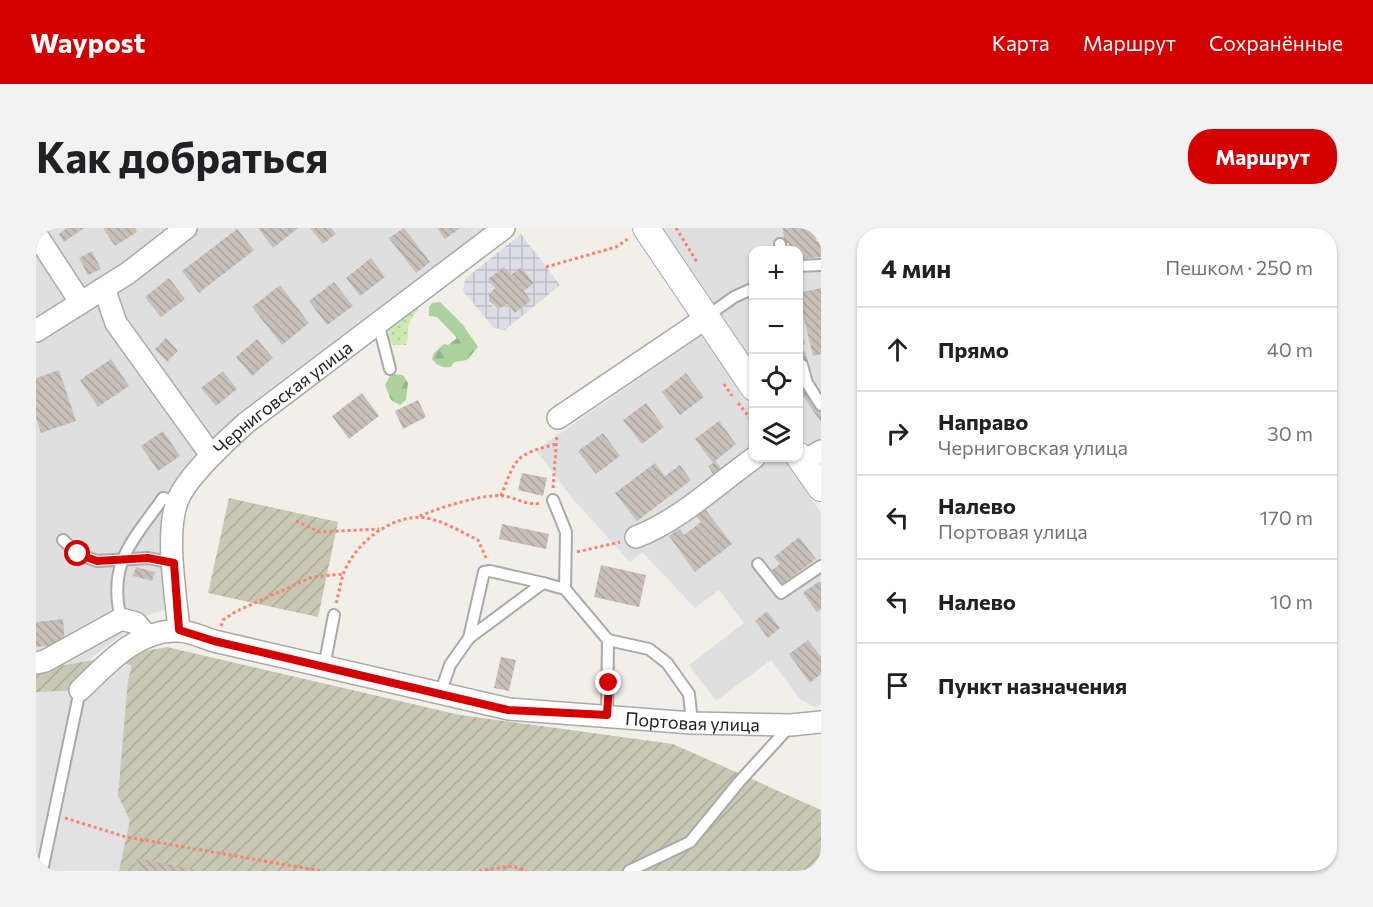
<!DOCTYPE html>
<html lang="ru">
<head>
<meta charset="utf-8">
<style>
  :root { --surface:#fff; --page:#f2f2f2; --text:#202124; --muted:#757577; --line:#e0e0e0; --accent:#d40000 }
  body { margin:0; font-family:Commissioner,sans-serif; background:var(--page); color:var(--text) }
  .controls { position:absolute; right:18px; top:18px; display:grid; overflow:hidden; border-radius:12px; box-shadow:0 2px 4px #0004 }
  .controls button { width:54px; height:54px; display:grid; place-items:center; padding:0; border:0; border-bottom:2px solid var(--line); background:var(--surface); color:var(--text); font:30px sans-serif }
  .stop { position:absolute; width:18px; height:18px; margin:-14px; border:4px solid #d40000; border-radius:50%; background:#fff }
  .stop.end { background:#d40000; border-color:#fff; box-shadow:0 2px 6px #0008 }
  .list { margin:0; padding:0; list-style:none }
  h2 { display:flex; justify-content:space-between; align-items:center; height:78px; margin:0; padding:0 24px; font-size:26px }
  h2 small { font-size:20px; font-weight:400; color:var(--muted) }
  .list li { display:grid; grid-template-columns:39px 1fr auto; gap:18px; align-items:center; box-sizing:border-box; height:84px; padding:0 24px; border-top:2px solid var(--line) }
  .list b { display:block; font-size:22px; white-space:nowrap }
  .list p { margin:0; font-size:20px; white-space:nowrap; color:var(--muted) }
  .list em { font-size:20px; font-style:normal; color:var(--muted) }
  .icon { flex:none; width:33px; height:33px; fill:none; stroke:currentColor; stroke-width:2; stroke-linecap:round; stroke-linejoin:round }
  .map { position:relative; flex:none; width:785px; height:643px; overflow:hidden; border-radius:24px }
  header { display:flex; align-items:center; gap:36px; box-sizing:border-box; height:84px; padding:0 30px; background:var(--accent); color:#fff }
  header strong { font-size:28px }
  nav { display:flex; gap:33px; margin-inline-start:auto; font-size:21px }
  .intro { display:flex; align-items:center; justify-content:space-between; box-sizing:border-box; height:144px; padding:0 36px }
  h1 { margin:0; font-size:42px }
  .button { padding:15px 27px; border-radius:24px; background:var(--accent); color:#fff; font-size:21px; font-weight:700 }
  main { display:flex; gap:36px; padding:0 36px }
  aside { flex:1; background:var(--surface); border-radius:24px; box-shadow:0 2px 4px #0004 }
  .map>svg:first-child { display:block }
  .residential { fill:#e0dfdf }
  .construction { fill:url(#construction-furrows) }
  .grass { fill:url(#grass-dots) }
  .forest { fill:url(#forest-firs) }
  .parking { fill:#e2e2e2 }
  .plaza { fill:url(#plaza-grid); fill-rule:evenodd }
  .building { fill:url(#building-back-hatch) }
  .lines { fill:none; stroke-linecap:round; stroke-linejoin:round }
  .service-casing { stroke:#a9a9a9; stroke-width:14 }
  .minor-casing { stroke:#a9a9a9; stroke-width:24 }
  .tertiary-casing { stroke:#a9a9a9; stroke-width:28 }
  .path { stroke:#fa8072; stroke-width:3; stroke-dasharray:3 3; stroke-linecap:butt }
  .service { stroke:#fff; stroke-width:10 }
  .minor { stroke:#fff; stroke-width:21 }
  .tertiary { stroke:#fff; stroke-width:26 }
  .route { stroke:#d40000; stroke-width:8 }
  .labels { text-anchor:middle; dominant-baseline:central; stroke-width:5; stroke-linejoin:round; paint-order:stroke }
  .street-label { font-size:18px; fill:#222; stroke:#fff }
</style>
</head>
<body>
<header>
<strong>Waypost</strong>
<nav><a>Карта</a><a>Маршрут</a><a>Сохранённые</a></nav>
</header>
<div class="intro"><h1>Как добраться</h1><a class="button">Маршрут</a></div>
<main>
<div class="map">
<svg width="785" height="643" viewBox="0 0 785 643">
  <defs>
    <pattern id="construction-furrows" width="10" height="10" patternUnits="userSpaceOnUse" patternTransform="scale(1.5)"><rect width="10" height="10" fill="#c7c7b4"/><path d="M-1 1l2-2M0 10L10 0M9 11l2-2" fill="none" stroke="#abab9a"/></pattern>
    <pattern id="grass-dots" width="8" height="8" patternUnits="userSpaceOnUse" patternTransform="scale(1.5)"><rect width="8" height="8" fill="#cdebb0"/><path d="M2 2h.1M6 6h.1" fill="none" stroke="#b0c997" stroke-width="1.8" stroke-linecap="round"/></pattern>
    <pattern id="forest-firs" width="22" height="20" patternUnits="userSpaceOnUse" patternTransform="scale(1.5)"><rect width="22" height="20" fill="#add19e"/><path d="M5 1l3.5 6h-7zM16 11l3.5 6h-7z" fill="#95b388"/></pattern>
    <pattern id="plaza-grid" width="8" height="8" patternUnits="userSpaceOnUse" patternTransform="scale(1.5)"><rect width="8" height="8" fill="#dddde8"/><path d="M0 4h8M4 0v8" fill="none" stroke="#bdbdc7"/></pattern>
    <pattern id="building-back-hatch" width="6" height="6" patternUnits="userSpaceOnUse" patternTransform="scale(1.5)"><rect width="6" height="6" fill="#c7bfb8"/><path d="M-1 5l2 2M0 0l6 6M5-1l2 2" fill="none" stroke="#aba49e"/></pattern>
  </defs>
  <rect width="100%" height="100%" fill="#f2efe9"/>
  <g class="residential">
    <path d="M6,0H137L90,36L46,60Z"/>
    <path d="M164,0H460L139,259L127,286L124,317L133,380L112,387L25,453H0V116L97,52Z"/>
    <path d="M623,0H785V239L763,205L762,22H718L717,139Z"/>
    <path d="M0,24L31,71L0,91Z"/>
    <path d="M666,107L717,184L718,230H748L785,285V477L778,479L763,470L735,432L680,473L653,437L708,395L683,362L659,380L606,324L594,334L536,270L500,222Z"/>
  </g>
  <g class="construction">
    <path d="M193,270L302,294L282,389L172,365Z"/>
    <path d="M131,419L424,487L637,516L785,582V643H0V442Z"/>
  </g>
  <path class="grass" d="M384,74C383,83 375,89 373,97C371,105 373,109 370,117H357L353,112V97Z"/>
  <g class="forest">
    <path d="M404,74L427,97L442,119L431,132L418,134L415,139C405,140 402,138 396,131L398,125L408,116L412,117L421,110L401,89L393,88V79L396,75Z"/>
    <path d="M355,146L367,147L372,155L370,172L364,177L355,172L349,157Z"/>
  </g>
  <path class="parking" d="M77,430L96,438L92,452L82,568L94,592L83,643H0V464L44,462Z"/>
  <path class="plaza" d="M485,6L524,57L469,102L458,100L427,63L429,51ZM468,39L475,47L485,39L498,55L488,63L495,73L479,85L472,76L462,81L456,78L453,73V66L459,60L453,51Z"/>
  <g class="building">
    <path d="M31,0H48L28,14L23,6Z"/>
    <path d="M67,0H99L101,4L79,18Z"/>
    <path d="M222,0H262L237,20Z"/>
    <path d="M274,0H295L300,6L287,16Z"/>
    <path d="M368,0L394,34L380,45L353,10Z"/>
    <path d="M401,0H424L409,11Z"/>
    <path d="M747,0H779L780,13H785V29L762,31V22H753V15H748Z"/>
    <path d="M201,1L218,22L163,65L146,43Z"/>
    <path d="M56,23L65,41L52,47L43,30Z"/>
    <path d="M335,30L349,49L324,68L310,50Z"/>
    <path d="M468,39L475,47L485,39L498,55L488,63L495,73L479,85L472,76L462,81L453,73V66L459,60L452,51Z"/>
    <path d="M133,50L149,71L125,89L109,69Z"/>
    <path d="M298,54L317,78L291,97L273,73Z"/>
    <path d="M244,57L273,95L246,117L216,79Z"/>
    <path d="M785,60V126L777,128L762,65Z"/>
    <path d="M762,96L769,116L762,118Z"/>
    <path d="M130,110L142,123L131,134L119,121Z"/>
    <path d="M221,111L237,130L216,148L200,129Z"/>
    <path d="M769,123L772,133L762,135V125Z"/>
    <path d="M75,131L93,158L62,179L44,152Z"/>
    <path d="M23,142L40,193L5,205L0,190V150Z"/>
    <path d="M187,143L201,161L180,178L165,160Z"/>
    <path d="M650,145L668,169L644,187L626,164Z"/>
    <path d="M762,149L785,185V194L762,161Z"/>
    <path d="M326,165L343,188L313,211L296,188Z"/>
    <path d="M382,172L390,189L367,201L359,183Z"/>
    <path d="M610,175L628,199L606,216L587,192Z"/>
    <path d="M683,193L700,216L679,233L685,240L677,246L672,238L677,235L659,211Z"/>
    <path d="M127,203L144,228L122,243L105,218Z"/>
    <path d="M567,205L584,228L560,246L542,223Z"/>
    <path d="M619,235L629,248L644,237L655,252L601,293L579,265Z"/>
    <path d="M486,245L511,250L507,268L482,262Z"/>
    <path d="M669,281L696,316L659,344L633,308L643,301L648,307L665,294L660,288Z"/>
    <path d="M466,296L513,306L510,321L463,311Z"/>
    <path d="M763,309L780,331L745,357L735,343L744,336L738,329Z"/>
    <path d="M565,337L610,347L603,379L558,369Z"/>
    <path d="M100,339L119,344L116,353L97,348Z"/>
    <path d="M782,354H785V381L781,384L767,365Z"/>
    <path d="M731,383L744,400L732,410L719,393Z"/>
    <path d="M27,391L29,416L0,419V394Z"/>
    <path d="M772,412L785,429V446L774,455L753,426Z"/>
    <path d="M465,429L480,432L473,463L458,460Z"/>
    <path d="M101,630L159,642V643H103L104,638L99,637Z"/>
  </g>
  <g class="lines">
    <defs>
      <g id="service">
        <path d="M744,16L745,22"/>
        <path d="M762,38L785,37"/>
        <path d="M670,89L698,69L718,60"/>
        <path d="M342,94L354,141"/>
        <path d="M766,137L771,155L785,177"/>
        <path d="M517,272L530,304L529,361"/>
        <path d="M27,312L42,326L61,333L112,330L138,335"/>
        <path d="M722,336L745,365L785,338"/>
        <path d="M85,391C71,335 97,313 127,270L141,273"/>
        <path d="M433,410L448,344L454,343L507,355"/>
        <path d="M288,439L298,387"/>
        <path d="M404,466L414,437L433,410L507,355L529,361L572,412L613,421L631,435L653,466L656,495"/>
        <path d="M571,487L572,412"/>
        <path d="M6,643L44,462"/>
        <path d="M593,643L654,614L703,554L755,497"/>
      </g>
      <g id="minor">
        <path d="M0,6L45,75"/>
        <path d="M68,60L80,95L175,227"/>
        <path d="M0,103L92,45L150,0"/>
        <path d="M522,190L670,90"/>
        <path d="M767,234L785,223"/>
        <path d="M600,309C644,292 680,257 718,230"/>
        <path id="s1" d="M143,402C140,367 129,307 141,274C149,250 190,213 210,195L468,0"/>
        <path d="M0,435L9,433L85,391L100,395L111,408"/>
        <path id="s2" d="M44,462C71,436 102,401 142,403C154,403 168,410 178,413L473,481L656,495L755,497L785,494"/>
      </g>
      <g id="tertiary">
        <path d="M610,0L718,160"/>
        <path d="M762,227L785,260"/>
      </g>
    </defs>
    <use href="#service" class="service-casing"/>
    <use href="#minor" class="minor-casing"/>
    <use href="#tertiary" class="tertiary-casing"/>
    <g class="path">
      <path d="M640,0L661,34"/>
      <path d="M510,39L580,19L592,11"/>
      <path d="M688,156L696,168"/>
      <path d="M702,175L718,195"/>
      <path d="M517,260L521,206"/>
      <path d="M465,268C480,229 479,227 520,216"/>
      <path d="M384,288C402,280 449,265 468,268C480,270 492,278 505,275"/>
      <path d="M260,293L284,304L343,301"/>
      <path d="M541,324L584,314"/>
      <path d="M300,375C303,366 304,356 307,347C318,315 359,282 395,291C411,295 427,305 442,312L450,330"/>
      <path d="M185,398L187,392L199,384L276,349L307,346"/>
      <path d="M29,590L90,609L286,643"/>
      <path d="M443,643L476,638L491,643"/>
    </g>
    <use href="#service" class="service"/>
    <use href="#minor" class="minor"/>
    <use href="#tertiary" class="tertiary"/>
  </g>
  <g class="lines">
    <path class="route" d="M42,326L61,333L112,330L138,335L143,402L178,413L472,482L571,487L573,455"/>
  </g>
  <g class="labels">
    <g class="street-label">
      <text stroke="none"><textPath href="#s1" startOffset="279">Черниговская улица</textPath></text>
      <text stroke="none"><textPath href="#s2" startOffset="642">Портовая улица</textPath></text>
    </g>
  </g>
</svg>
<div class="controls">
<button>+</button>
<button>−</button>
<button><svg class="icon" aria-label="locate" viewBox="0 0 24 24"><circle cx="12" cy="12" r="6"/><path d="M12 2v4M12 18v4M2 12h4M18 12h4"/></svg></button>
<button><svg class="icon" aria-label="layers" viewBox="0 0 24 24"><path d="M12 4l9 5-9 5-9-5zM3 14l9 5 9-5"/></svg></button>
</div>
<div class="stop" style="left:42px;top:326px"></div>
<div class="stop end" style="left:573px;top:455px"></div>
</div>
<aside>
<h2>4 мин<small>Пешком · 250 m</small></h2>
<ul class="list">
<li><svg class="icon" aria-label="ahead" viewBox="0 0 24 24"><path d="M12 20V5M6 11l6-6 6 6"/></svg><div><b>Прямо</b></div><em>40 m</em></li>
<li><svg class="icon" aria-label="right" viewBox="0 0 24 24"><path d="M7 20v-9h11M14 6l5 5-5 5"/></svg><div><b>Направо</b><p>Черниговская улица</p></div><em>30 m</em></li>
<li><svg class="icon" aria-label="left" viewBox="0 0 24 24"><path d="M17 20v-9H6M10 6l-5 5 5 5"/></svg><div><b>Налево</b><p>Портовая улица</p></div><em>170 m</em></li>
<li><svg class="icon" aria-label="left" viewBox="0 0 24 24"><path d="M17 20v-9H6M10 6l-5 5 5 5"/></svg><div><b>Налево</b></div><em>10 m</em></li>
<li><svg class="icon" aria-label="arrive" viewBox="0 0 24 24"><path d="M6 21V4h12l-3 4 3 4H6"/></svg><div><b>Пункт назначения</b></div></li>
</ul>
</aside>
</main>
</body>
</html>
